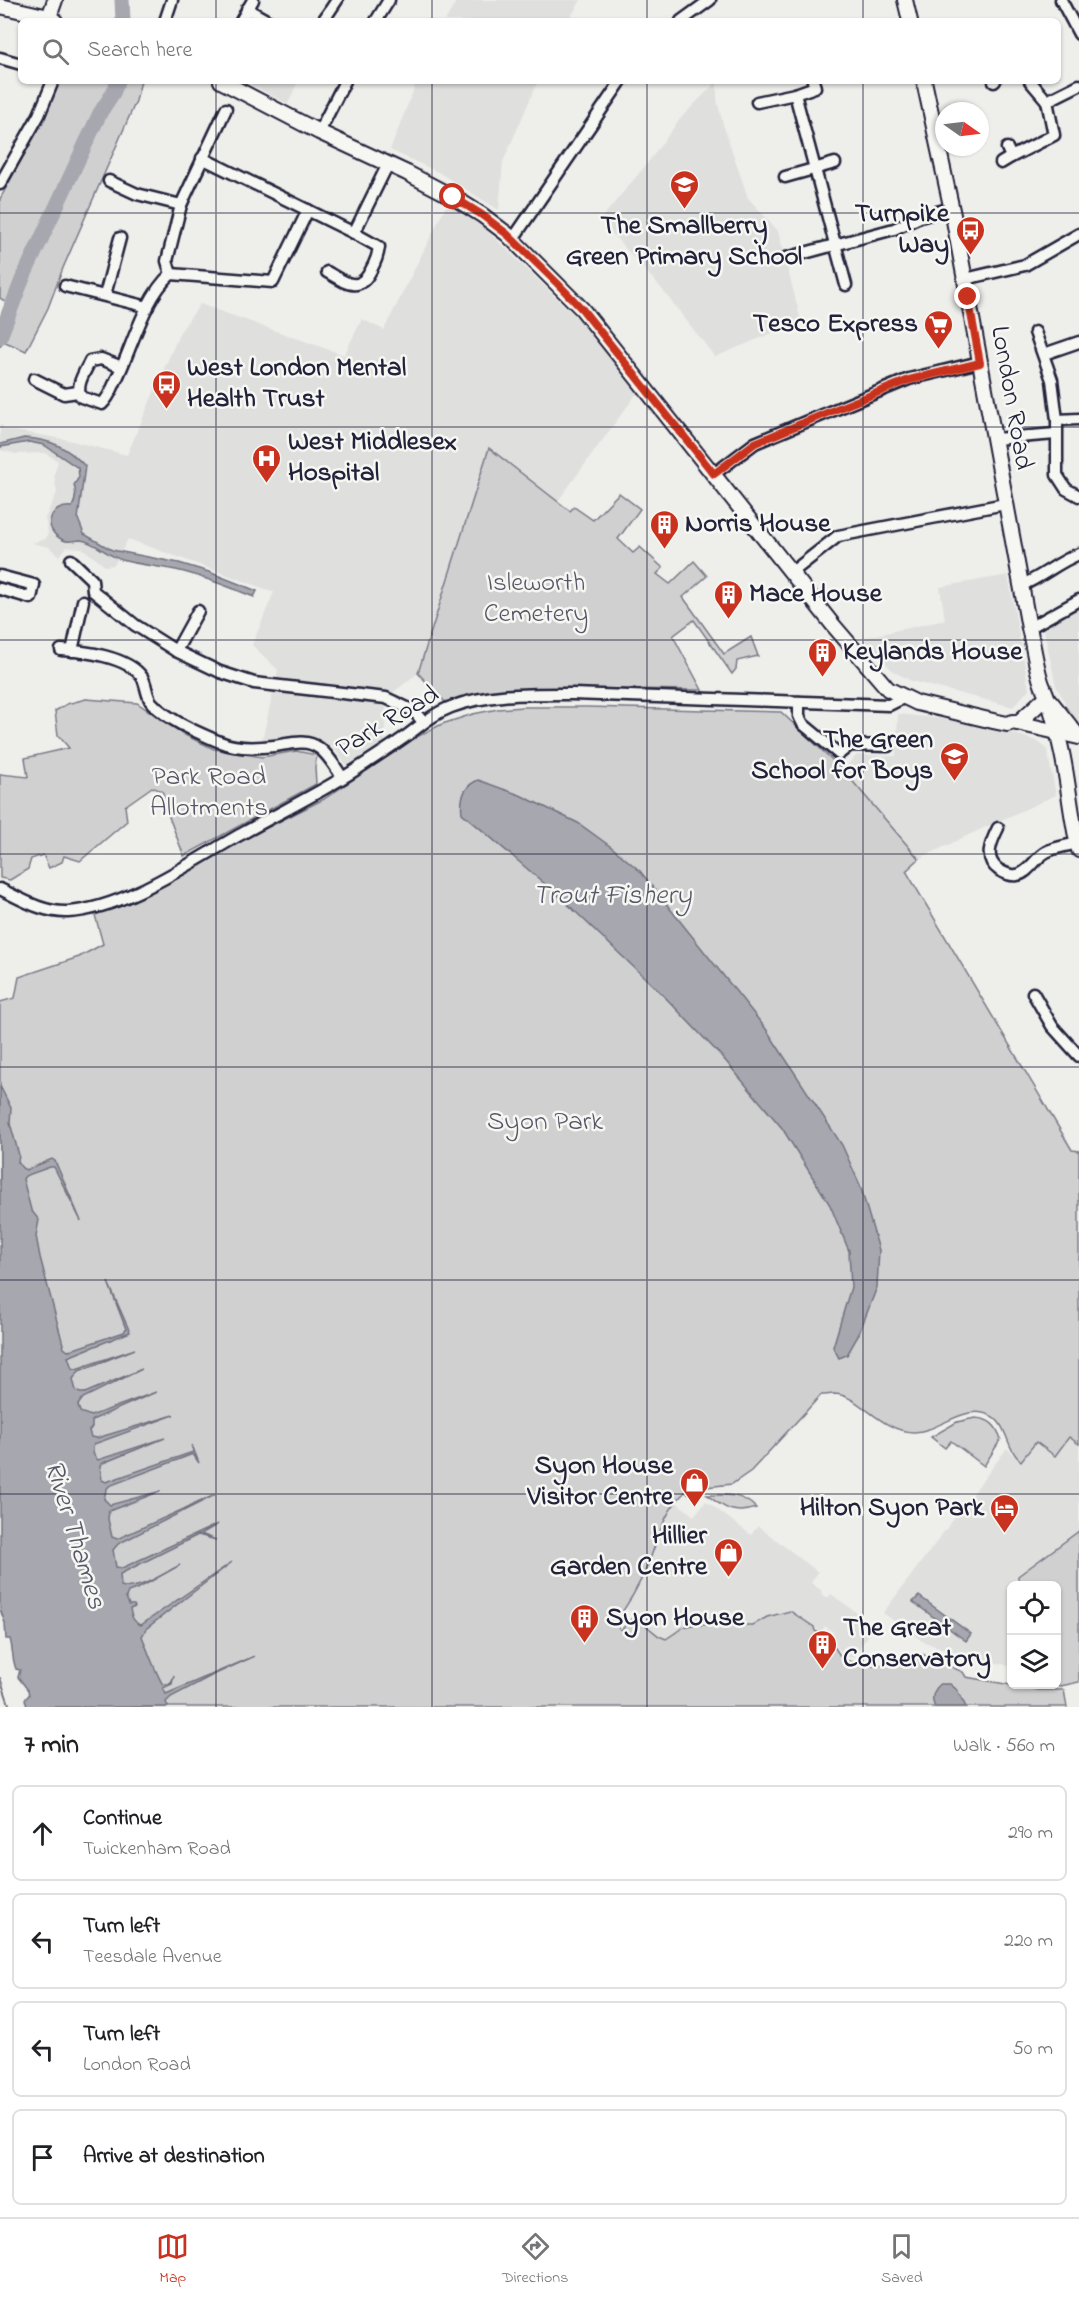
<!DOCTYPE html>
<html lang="en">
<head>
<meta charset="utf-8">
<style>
  :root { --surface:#fff; --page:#f2f2f2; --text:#202124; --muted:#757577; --line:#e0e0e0; --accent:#c8321e }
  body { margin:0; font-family:"Indie Flower",sans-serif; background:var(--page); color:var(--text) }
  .controls { position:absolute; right:18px; bottom:18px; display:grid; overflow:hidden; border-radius:9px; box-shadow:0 2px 4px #0004 }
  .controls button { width:54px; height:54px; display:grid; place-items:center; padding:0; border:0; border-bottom:2px solid var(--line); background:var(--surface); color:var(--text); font:30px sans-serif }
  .compass { position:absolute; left:935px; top:102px; width:54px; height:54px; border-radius:50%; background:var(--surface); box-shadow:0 2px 4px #0004; rotate:104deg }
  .stop { position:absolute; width:18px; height:18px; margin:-14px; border:4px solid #c8321e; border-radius:50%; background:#fff }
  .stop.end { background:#c8321e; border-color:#fff; box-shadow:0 2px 6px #0008 }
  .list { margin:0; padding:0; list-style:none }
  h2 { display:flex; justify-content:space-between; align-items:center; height:78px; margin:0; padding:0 24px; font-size:26px }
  h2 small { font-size:20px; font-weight:400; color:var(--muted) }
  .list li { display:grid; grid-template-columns:39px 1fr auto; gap:18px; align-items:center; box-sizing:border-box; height:96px; margin:0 12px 12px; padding:0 12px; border:2px solid var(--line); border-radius:9px }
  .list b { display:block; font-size:22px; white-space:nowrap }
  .list p { margin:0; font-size:20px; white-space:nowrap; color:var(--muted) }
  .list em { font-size:20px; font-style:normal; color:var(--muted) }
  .icon { flex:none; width:33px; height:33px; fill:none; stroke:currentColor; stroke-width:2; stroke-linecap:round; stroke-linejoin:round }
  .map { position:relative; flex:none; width:1079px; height:1707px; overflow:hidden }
  .search { position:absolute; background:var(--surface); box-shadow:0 2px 4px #0004; left:18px; right:18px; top:18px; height:66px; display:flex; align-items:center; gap:15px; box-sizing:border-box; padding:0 21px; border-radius:9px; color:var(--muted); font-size:22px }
  .sheet { height:510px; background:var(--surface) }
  nav { display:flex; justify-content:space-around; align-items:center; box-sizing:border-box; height:84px; border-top:2px solid var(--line); background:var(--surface); font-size:16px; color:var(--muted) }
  nav a { display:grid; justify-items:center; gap:3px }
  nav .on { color:var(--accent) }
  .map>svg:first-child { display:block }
  .built { fill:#dfdfde }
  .green { fill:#d0d0d1; stroke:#797986; stroke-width:1.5 }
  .water { fill:#a7a7af; stroke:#727281; stroke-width:1.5 }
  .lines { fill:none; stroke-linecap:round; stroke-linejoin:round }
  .stream { stroke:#727281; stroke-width:2 }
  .river { stroke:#a7a7af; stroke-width:15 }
  .minor-casing { stroke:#22223b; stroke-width:15 }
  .major-casing { stroke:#22223b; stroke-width:18 }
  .minor { stroke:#f6f6f2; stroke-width:10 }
  .major { stroke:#f6f6f2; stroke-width:14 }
  .route { stroke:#c8321e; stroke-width:8 }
  .grid { fill:none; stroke:#22223b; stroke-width:1.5; stroke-opacity:0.55 }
  .labels { text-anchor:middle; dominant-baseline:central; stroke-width:5; stroke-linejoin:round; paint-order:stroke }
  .poi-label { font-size:27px; font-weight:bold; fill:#22223b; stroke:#f6f6f2; text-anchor:start }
  .street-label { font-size:27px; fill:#22223b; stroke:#f6f6f2 }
  .park-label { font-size:27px; fill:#565668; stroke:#f6f6f2 }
  .water-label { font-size:28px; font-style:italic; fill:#575769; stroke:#f6f6f2 }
</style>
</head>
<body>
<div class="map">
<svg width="1079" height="1707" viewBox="0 0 1079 1707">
  <rect width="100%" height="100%" fill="#eeeeeb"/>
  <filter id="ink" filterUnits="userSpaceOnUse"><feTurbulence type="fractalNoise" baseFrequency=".0167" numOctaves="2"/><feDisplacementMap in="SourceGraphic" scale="12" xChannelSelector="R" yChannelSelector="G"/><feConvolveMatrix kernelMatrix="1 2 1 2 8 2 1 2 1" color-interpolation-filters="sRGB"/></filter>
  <g filter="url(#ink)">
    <g class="built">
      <path d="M457,0H581L568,21H445Z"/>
      <path d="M244,81H298L288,104Z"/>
      <path d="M417,81H538L503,162L499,210L438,172L390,150Z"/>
      <path d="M717,81V100L723,124L748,198L778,231L801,321L715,357L661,288L600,220L646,165L680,119Z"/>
      <path d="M446,206L469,213L535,277L579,320L637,393L558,501L489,448L418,673L386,698L385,742L348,767L332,746L309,738L262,741L278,670L252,645L274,592L128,539L114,565L105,566L82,548L67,547L59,556L49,547L32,543L46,539L48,532L45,518L57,493L54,475L58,461L45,453L16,454L0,450V423L4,429L64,439L127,455L180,332L200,304L344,355L362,319L384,330Z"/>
      <path d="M1008,575L1029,689L1013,707L911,681L893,671L862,638L945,620L940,587Z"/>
      <path d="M1079,606V721L1072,715L1056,686L1043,626Z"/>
      <path d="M898,714L954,720L1012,733L1037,741L1047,749L1056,795L977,831L919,859L843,770L857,755L896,756Z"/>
      <path d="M1069,1437L1079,1444V1532L1018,1576L1019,1585L1012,1586L1011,1666L966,1657L922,1641L883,1613L1007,1448L1012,1454L1036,1441Z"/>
      <path d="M675,1501L694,1516L706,1501L751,1535L758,1526L818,1572L811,1583L821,1590L822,1596L829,1597L831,1594L875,1626L853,1657H848L836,1647L833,1632L825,1626L821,1632L790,1611L767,1617L753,1625H692L684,1627L666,1639L659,1636L626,1608L640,1583L659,1530Z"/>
    </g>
    <g class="green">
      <path d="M58,81H141L136,101L63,268L48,308L26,351L3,341L0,347V318L6,302L0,298V199L25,153Z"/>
      <path d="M489,448L570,511L574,507L593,520L619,493L640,509L618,539L633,553L640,547L663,568L657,574L670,584L694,561L707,576L683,597L724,654L751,637L758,656L737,661L736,669L732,674L694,620L673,636L702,690L536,688L477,693L446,703L418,673Z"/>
      <path d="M86,699L137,703L185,735L214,749L262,757L296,751L317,755L315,767L316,784L184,856L166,809V801L162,791L152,787L125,806L127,821L80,861L64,856L62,862L49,868L43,855L31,859L28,869L10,880L0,878V774L28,777L25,758L69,748L58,735L55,711L67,704Z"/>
      <path d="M523,707H587L781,712L843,770L919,859L906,871L1072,1150L1079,1151V1444L1069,1437L1055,1456L1036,1442L1021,1461C1004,1448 1009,1418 983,1413C960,1408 934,1433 913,1432C880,1431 859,1395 835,1394C831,1394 826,1395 821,1395L751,1471L732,1484L697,1488L701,1490L695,1496L685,1492C664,1512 659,1535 649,1562C640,1584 629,1604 614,1623L621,1630L634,1616L659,1636L666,1639L684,1627L692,1625H753L767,1617L790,1611L814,1627L815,1631L827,1636L843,1660L873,1666L893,1663L922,1654L963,1672L966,1677L1039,1690H1064L1067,1707H131L0,1184V1002L15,998L19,977L79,957L103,944L95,915L324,799L413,739L442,724L473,714L498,709Z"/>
      <path d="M975,1418C990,1419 996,1425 1001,1439L984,1466L951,1441L945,1448L931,1437L957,1422Z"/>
      <path d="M707,1495C726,1495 742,1493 756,1508C734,1516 723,1507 707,1495Z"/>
      <path d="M1079,1531V1682L1061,1686L1042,1685L1056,1684V1586L1019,1585L1018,1576Z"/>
    </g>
    <g class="water">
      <path d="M24,438C50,439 67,447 85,466L78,519L84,534L112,550L179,563L209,572L257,591L254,597C229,587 203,576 176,570C159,566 139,565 122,560C108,556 95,542 81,540C74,540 69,543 63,540C41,530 49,504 72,507C76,500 77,494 74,485L79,477L78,468L44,445L29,442L0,447V444Z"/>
      <path d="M478,780L520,795L578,823L614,849L640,871L766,1029L842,1145L860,1185L879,1250L877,1287L867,1313L858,1336L847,1355L839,1358L833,1347L851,1287L849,1251L830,1205L782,1128L723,1058L663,995L559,896L462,813C460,798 464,786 478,780Z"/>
      <path d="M0,1086L11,1108L10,1123L19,1155L18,1162L22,1168L26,1170L52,1159L55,1161L81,1221L54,1167H50L25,1176L23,1179L31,1210L39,1220L36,1236L40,1257L64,1348L68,1351L124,1332L126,1329L108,1282L130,1332L68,1357L72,1368L76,1369L135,1349L79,1371L73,1379L76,1391L80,1393H85L142,1369L83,1398L78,1405L80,1412L91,1416L156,1392L92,1420V1427L89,1431L91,1437L97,1438L174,1415L94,1444C92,1450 93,1456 98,1460L165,1438L103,1463L100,1466L102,1480L106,1482L193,1452L192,1445L199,1463L193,1454L109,1486L106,1490L104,1499L110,1505L161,1491L109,1511L108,1519L112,1537L117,1539L215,1495L118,1544L113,1550L116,1567L122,1568L218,1524L201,1534L216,1540L198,1535L120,1574L121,1586C138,1592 164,1573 180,1565L139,1588L128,1592L126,1597L129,1605H134L135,1607L130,1609C131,1616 134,1623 141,1625L232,1562L147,1628L142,1636C148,1652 154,1669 163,1685L171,1683L174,1675L172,1684L163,1688L166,1694L255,1656L213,1675L171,1697L166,1702L168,1707H27L25,1699L29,1695L28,1690L18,1677L20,1670L16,1669C12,1659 13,1649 10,1639H6L5,1623L0,1609Z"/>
      <path d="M919,1596L971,1634L966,1641L913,1602Z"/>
      <path d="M940,1684H950L957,1690L966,1707H935C930,1698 933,1691 940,1684Z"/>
    </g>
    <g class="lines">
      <path class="stream" d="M0,1678L10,1707"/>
      <g class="river">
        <path d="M122,0L123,21"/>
        <path d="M0,337L22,280L100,113L113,93L118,81"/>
      </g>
      <defs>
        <g id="minor">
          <path d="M1061,0L1079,34"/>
          <path d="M247,9L268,21"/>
          <path d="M165,21L172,0"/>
          <path d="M241,21L253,0"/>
          <path d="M323,21L337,0"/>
          <path d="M376,21L389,0"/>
          <path d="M681,21L710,0"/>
          <path d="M0,58L21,64"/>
          <path d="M1030,81L1047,101L1079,85"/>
          <path d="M994,82L995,81"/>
          <path d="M795,94L815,87L813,81"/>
          <path d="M757,102L795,94L846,285"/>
          <path d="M319,132L345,81"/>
          <path d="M1007,148L1011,157L1054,135L1047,101"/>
          <path d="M202,158L354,233L379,247C378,256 375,263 371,270C359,294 346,283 327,272"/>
          <path d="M1001,163L1011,157"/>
          <path d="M785,177L835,163"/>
          <path d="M109,181L137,194L181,205L226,109"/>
          <path d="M0,184L39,115L53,81"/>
          <path d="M354,233L388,164"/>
          <path d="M513,239L621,81"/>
          <path d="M786,258L894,229L920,217L951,208"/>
          <path d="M171,274L273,282L308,210"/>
          <path d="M965,279L1025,265L1079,234"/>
          <path d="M65,286L148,307"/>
          <path d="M105,295L120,238"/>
          <path d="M1035,332L1052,380L1057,420V475L1066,489L1079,496"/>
          <path d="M1044,354L1079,342"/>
          <path d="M122,367L101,359L90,361C85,372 75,385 81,397L102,404C110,397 113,386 118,376C133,344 145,297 171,274L167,261L181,205"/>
          <path d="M34,379L64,394L78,392"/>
          <path d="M1057,420L1079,419"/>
          <path d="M995,439L1056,434"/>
          <path d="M714,474L755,443L834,410L909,379L980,362"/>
          <path d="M71,560L92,580L93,591L135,625L176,651L220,672L254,683L386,698L414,711L423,722"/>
          <path d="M791,573L838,536L1005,504"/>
          <path d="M0,576L34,585L31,598L0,589"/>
          <path d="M1022,585C1042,577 1058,562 1079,554"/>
          <path d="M1029,628L1079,600"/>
          <path d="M61,650C85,651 128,657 142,677C147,685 146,696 152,703C169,721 197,732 220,742C236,749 257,748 274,746C289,744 306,738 319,748C329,755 335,767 342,777"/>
          <path d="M72,651L83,601"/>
          <path d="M176,651L198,611"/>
          <path d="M799,702V716L803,724L839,754L850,745L888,746"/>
          <path d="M998,828C991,842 983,859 999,870C1004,873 1011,876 1017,875C1029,873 1035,858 1046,852C1055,847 1067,846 1077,843"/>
          <path d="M0,889C21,899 43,913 68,912C126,909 195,859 245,832C284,810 326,790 363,765C378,755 394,745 409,734C422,724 435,713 451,707C489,693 531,694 572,694L889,705L903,698"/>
          <path d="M1033,993L1052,1026L1079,1056"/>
        </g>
        <g id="major">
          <path d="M905,0L910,21"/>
          <path d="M0,6L49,17L55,21"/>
          <path d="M49,17L55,0"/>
          <path d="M221,81L319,132L407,173L453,197L482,215L507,234L582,309L833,625L888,689L917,703L993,721L1007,724L1013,722L1079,737"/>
          <path d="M924,81L953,215L1029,628C1033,643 1037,674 1043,687C1052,706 1057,731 1062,753C1069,786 1071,818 1079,850"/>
          <path d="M1051,702L1078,736"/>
          <path d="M1018,723L1042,701"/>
        </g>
      </defs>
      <use href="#minor" class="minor-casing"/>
      <use href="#major" class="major-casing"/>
      <use href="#minor" class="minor"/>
      <use href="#major" class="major"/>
    </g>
  </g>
  <g class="lines" filter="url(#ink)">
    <path class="route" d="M453,197L482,215L507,234L557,283L582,309L714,474L755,443L834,410L909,380L980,363L968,297"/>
  </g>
  <path class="grid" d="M216,0V21M432,0V21M647,0V21M863,0V21M216,81V1707M432,81V1707M647,81V1707M863,81V1707M0,213H1079M0,427H1079M0,640H1079M0,854H1079M0,1067H1079M0,1280H1079M0,1494H1079"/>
  <defs>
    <symbol id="school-pin" viewBox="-11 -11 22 30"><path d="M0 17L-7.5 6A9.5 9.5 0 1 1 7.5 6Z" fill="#c8321e" stroke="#f6f6f2"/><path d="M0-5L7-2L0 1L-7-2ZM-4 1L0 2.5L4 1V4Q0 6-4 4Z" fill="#fff"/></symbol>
    <symbol id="bus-pin" viewBox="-11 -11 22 30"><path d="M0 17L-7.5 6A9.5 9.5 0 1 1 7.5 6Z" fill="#c8321e" stroke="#f6f6f2"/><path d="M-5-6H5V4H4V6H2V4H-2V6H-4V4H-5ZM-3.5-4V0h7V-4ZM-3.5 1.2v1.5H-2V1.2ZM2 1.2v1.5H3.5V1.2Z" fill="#fff"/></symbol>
    <symbol id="supermarket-pin" viewBox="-11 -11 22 30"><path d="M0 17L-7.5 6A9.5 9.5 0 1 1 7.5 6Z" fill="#c8321e" stroke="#f6f6f2"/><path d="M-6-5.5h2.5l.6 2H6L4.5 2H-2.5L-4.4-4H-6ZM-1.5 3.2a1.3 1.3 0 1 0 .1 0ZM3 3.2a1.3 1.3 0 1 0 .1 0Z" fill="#fff"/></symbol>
    <symbol id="hospital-pin" viewBox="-11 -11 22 30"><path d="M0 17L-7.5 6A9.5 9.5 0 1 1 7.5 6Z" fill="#c8321e" stroke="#f6f6f2"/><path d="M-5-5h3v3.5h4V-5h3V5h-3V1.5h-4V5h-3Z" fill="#fff"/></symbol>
    <symbol id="building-pin" viewBox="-11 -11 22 30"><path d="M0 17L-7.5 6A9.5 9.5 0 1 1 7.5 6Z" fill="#c8321e" stroke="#f6f6f2"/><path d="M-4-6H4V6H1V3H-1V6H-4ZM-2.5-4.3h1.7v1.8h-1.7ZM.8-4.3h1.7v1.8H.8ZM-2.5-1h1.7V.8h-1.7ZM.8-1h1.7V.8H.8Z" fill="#fff"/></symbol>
    <symbol id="shop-pin" viewBox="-11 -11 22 30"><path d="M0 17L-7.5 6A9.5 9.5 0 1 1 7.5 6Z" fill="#c8321e" stroke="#f6f6f2"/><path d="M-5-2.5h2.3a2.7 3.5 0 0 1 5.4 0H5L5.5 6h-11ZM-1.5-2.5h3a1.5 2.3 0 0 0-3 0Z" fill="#fff"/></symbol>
    <symbol id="hotel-pin" viewBox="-11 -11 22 30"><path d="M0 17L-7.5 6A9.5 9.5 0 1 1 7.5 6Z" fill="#c8321e" stroke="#f6f6f2"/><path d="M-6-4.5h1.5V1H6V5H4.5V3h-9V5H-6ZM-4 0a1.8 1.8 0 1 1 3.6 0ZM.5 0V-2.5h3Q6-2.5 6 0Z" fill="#fff"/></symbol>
  </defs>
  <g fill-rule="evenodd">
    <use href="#school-pin" x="668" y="168" width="33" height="45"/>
    <use href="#bus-pin" x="954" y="214" width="33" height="45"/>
    <use href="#supermarket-pin" x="922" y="308" width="33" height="45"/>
    <use href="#bus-pin" x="150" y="368" width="33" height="45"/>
    <use href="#hospital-pin" x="250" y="442" width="33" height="45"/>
    <use href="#building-pin" x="648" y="508" width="33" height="45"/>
    <use href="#building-pin" x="712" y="578" width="33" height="45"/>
    <use href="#building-pin" x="806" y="636" width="33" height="45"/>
    <use href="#school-pin" x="938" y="740" width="33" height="45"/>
    <use href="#shop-pin" x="678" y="1466" width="33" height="45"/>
    <use href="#hotel-pin" x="988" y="1492" width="33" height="45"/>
    <use href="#shop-pin" x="712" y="1536" width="33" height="45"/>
    <use href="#building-pin" x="568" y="1602" width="33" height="45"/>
    <use href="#building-pin" x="806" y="1628" width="33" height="45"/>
  </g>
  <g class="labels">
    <g class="poi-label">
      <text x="949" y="214" text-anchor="end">Turnpike<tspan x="949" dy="31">Way</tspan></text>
      <text x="684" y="226" text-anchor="middle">The Smallberry<tspan x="684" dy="31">Green Primary School</tspan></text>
      <text x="918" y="324" text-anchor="end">Tesco Express</text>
      <text x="187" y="368">West London Mental<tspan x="187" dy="31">Health Trust</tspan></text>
      <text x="288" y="442">West Middlesex<tspan x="288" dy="31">Hospital</tspan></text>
      <text x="685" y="524">Norris House</text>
      <text x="749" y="594">Mace House</text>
      <text x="843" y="652">Keylands House</text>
      <text x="933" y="740" text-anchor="end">The Green<tspan x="933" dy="31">School for Boys</tspan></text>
      <text x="673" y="1466" text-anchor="end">Syon House<tspan x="673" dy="31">Visitor Centre</tspan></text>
      <text x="984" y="1508" text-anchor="end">Hilton Syon Park</text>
      <text x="707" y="1536" text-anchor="end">Hillier<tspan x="707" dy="31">Garden Centre</tspan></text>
      <text x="606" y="1618">Syon House</text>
      <text x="843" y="1628">The Great<tspan x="843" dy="31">Conservatory</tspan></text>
    </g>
    <g class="street-label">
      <text transform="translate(1011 398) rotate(80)">London Road</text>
      <text transform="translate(388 722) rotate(-31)">Park Road</text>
    </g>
    <g class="park-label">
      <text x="536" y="583">Isleworth<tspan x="536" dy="31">Cemetery</tspan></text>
      <text x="209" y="777">Park Road<tspan x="209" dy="31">Allotments</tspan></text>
      <text x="545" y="1122">Syon Park</text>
    </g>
    <g class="water-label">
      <text x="612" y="896">Trout Fishery</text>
      <text transform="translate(74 1535) rotate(73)">River Thames</text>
    </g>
  </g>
</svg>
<div class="controls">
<button><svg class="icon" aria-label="locate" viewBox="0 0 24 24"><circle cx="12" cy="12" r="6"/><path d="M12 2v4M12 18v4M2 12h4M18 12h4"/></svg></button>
<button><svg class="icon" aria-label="layers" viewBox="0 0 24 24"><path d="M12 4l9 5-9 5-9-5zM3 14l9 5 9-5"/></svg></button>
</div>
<svg class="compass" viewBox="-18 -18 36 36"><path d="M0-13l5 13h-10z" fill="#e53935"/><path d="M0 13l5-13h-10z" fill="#757577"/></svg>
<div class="stop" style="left:453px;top:197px"></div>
<div class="stop end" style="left:968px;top:297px"></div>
<div class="search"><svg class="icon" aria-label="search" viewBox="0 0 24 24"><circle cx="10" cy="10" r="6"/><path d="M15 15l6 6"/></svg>Search here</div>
</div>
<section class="sheet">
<h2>7 min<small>Walk · 560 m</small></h2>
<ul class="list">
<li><svg class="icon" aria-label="ahead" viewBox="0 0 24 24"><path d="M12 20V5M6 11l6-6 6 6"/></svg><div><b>Continue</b><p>Twickenham Road</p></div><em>290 m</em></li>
<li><svg class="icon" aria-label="left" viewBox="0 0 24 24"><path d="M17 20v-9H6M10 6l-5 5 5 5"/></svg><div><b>Turn left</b><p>Teesdale Avenue</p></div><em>220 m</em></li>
<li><svg class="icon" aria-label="left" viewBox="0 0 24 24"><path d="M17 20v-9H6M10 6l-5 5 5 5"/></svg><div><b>Turn left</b><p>London Road</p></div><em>50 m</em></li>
<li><svg class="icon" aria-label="arrive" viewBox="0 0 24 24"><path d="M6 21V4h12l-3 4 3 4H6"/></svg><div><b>Arrive at destination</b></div></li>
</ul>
</section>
<nav>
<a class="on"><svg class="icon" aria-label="map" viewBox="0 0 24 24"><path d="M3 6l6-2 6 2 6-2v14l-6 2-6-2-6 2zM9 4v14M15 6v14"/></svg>Map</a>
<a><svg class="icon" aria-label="directions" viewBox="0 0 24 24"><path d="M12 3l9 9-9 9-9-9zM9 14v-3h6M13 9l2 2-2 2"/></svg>Directions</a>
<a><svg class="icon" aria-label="saved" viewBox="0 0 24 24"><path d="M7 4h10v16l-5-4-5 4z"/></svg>Saved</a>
</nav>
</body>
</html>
